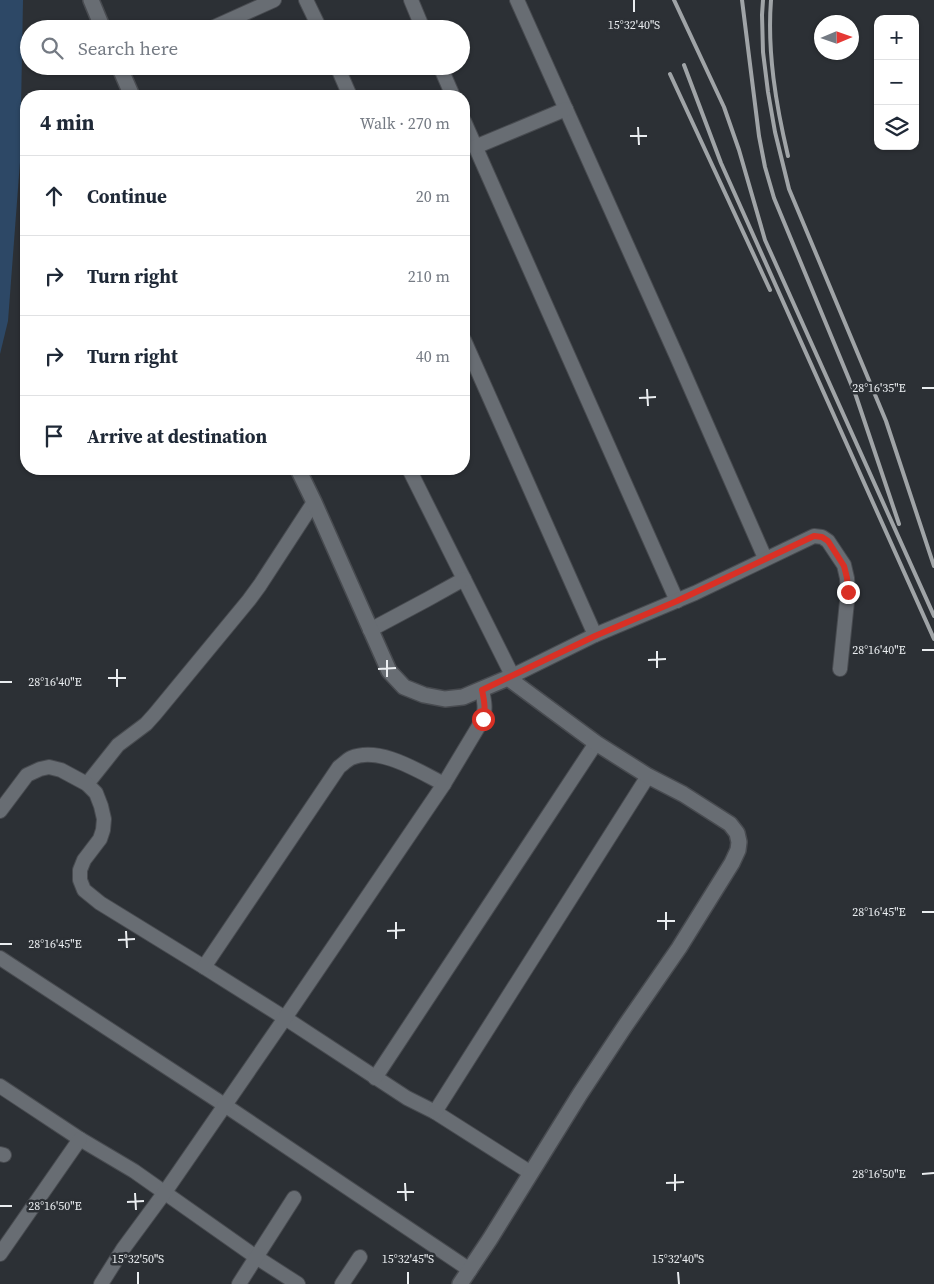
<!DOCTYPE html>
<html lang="en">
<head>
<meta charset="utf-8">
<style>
  :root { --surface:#fff; --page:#f6f6f7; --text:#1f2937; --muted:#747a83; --line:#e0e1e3 }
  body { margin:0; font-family:"Source Serif 4",serif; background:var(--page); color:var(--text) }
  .controls { position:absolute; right:15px; top:15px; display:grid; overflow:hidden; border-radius:10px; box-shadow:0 1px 4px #0004 }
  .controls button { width:45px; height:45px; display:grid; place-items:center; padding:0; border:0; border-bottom:1px solid var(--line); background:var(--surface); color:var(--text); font:25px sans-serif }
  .compass { position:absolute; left:814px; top:15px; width:45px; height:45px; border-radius:50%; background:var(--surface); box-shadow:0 1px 4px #0004; rotate:88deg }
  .stop { position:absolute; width:15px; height:15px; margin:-11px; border:4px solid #d93025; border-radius:50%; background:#fff }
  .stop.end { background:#d93025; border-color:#fff; box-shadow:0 1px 5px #0008 }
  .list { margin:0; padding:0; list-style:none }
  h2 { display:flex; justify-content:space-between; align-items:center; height:65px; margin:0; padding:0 20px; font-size:21px }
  h2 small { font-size:16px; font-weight:400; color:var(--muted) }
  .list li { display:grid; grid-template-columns:32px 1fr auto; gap:15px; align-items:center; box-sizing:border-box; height:80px; padding:0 20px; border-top:1px solid var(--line) }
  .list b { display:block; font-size:19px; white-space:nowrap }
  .list em { font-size:16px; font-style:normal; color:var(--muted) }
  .icon { flex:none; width:28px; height:28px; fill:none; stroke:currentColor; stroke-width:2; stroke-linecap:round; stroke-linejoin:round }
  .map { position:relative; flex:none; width:934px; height:1284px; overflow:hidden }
  .search { position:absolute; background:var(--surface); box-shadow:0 1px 4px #0004; left:20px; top:20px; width:450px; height:55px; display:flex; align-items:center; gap:12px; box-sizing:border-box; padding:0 18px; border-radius:28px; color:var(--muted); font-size:19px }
  .panel { position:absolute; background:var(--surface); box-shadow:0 1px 4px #0004; left:20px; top:90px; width:450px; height:385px; border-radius:20px }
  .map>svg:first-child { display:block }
  .green { fill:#2d4866 }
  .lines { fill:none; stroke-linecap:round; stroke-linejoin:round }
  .street-casing { stroke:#484b50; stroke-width:16 }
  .secondary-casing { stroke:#484b50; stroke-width:18 }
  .street { stroke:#686d73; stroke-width:14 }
  .secondary { stroke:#686d73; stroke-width:15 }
  .rail { stroke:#a0a4a7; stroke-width:4 }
  .route { stroke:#d93025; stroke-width:6 }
  .ticks { fill:none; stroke:#eaedf0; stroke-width:2 }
  .ticks-label { font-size:12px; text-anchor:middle; fill:#eaedf0; stroke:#2c3035; stroke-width:5; stroke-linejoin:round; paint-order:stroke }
</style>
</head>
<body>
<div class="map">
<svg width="934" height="1284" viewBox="0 0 934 1284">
  <rect width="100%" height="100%" fill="#2c3035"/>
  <path class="green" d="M0,0H23L20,162L8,321L0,354Z"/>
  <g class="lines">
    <defs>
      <g id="street">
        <path d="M306,0L320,29"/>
        <path d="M411,0L423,29"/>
        <path d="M517,0L677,357L765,558"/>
        <path d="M210,29L274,0"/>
        <path d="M337,66L350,96"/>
        <path d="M440,66L453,96"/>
        <path d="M464,121L677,601"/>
        <path d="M475,147L566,109"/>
        <path d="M464,340L595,635"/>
        <path d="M409,469L512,675"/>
        <path d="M370,630L428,599L464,579"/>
        <path d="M508,678L595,635L695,593L814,536L822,537L828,541L844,565L847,578L848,592L840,669"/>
        <path d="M87,784L118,745L146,724L155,714L249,600L260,585L314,502"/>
        <path d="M0,811L27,775L40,769L49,767L61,770L87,784L96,793L101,806L104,819L103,830L100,839L84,860L80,870V880L84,890L100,903L204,967L285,1018L407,1098L435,1112L531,1173"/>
        <path d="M0,958L226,1106L470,1270"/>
        <path d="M204,967L339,767C343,764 347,760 351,758C380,746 418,771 444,784"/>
        <path d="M375,1078L596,743"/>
        <path d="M0,1086L80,1139L134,1171L256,1257L298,1284"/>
        <path d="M435,1112L648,776"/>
        <path d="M0,1154L4,1155"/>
        <path d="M0,1254L80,1139"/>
        <path d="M101,1284L123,1249L165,1192L285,1018L444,784L483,719C486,708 484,700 482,690"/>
        <path d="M239,1284L294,1198"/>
        <path d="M342,1284L360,1257"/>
      </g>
      <g id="secondary">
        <path d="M91,0L103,29"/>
        <path d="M119,66L132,96"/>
        <path d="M298,469L314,502L389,671L404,687L424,695L445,699L463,697L508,678L596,743L648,776L683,794L730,824L737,833L739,842L738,850L732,863L679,948L625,1026L580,1094L490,1239L460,1284"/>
      </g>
    </defs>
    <use href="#street" class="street-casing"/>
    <use href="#secondary" class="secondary-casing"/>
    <use href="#street" class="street"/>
    <use href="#secondary" class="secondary"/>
    <g class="rail">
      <path d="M674,0L724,107L739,150L765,240L934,616"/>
      <path d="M742,0L759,136L765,167L774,198L856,396L899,524"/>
      <path d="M763,0L762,15L763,52L768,92L775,132L789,189L886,421L934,566"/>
      <path d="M771,0C767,52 776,105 788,156"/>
      <path d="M684,65L721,163L934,639"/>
      <path d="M670,74L770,290"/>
    </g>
  </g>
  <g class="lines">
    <path class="route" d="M483,719C486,708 484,700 482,690L595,636L677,601L814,536L822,537L828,541L844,566L847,578L848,592"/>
  </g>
  <path class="ticks" d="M634,0V12M638,127L639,145M630,136H647M922,388H934M647,389L648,406M639,398L656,397M922,650H934M657,651V668M387,660V677M648,660L666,659M117,669V687M378,669L396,668M108,678H126M0,682H12M666,912V930M922,912H934M657,921H675M396,922V939M126,931L127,948M387,931L405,930M118,940L135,939M0,944H12M675,1174V1191M922,1174L934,1173M405,1183L406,1201M666,1183L684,1182M397,1192H414M135,1193L136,1210M127,1202L144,1201M0,1206H12M138,1272V1284M408,1272V1284M678,1272L679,1284"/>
  <g class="ticks-label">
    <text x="634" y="29">15°32'40"S</text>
    <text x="879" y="392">28°16'35"E</text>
    <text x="879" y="654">28°16'40"E</text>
    <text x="55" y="686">28°16'40"E</text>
    <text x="879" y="916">28°16'45"E</text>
    <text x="55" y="948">28°16'45"E</text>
    <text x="879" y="1178">28°16'50"E</text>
    <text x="55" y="1210">28°16'50"E</text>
    <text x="138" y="1263">15°32'50"S</text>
    <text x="408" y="1263">15°32'45"S</text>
    <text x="678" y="1263">15°32'40"S</text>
  </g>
</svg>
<div class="controls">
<button>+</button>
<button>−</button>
<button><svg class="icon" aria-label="layers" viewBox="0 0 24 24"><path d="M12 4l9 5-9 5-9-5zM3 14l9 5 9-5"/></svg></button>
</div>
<svg class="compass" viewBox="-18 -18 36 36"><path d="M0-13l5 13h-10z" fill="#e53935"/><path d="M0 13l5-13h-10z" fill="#747a83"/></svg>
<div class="stop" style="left:483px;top:719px"></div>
<div class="stop end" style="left:848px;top:592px"></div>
<div class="search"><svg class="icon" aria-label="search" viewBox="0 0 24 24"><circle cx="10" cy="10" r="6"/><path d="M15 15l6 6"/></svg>Search here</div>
<section class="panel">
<h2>4 min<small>Walk · 270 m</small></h2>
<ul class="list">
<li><svg class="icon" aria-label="ahead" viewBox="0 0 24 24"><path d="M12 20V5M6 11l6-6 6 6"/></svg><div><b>Continue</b></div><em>20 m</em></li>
<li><svg class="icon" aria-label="right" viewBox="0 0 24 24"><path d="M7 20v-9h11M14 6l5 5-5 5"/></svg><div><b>Turn right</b></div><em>210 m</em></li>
<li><svg class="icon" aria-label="right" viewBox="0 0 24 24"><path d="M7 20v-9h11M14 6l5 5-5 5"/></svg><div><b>Turn right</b></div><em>40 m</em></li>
<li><svg class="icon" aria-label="arrive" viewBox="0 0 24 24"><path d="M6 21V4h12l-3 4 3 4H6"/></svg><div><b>Arrive at destination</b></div></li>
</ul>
</section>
</div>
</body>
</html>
